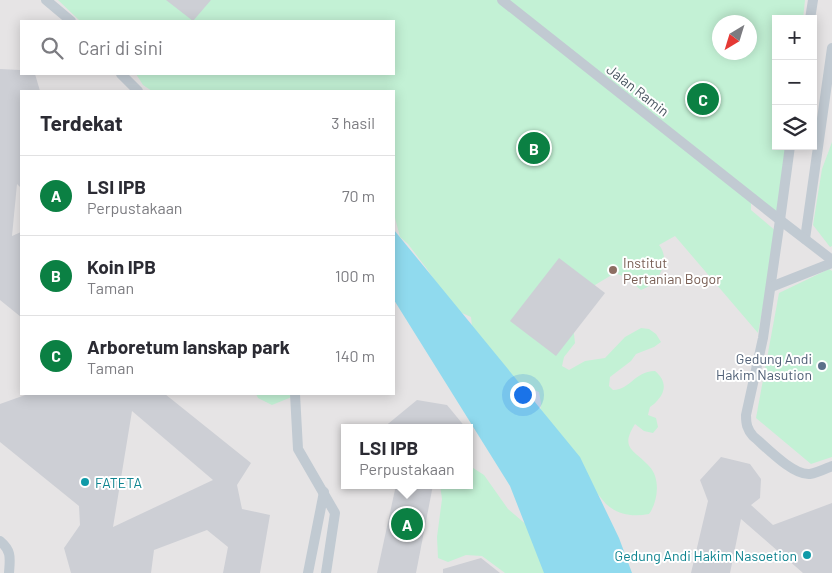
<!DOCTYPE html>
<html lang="id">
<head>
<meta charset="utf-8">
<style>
  :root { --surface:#fff; --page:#f2f2f3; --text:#2b2b33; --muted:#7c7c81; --line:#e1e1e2; --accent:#0b8043 }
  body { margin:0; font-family:Barlow,sans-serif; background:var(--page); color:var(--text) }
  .controls { position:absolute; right:15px; top:15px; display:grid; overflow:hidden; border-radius:0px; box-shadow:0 2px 12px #0003 }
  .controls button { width:45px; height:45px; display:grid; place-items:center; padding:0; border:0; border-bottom:1px solid var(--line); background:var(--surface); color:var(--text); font:25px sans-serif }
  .compass { position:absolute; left:712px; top:15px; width:45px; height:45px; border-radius:50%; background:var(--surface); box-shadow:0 2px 12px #0003; rotate:218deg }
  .you { position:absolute; left:522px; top:394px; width:18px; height:18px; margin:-12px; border:4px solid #fff; border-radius:50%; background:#1a73e8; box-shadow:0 0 0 8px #1a73e833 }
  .badge { display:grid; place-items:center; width:32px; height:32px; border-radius:50%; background:var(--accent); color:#fff; font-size:16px; font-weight:700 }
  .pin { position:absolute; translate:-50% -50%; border:2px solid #fff; box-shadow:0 1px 5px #0006 }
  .popup { position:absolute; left:341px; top:424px; width:132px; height:65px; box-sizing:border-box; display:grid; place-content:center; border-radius:0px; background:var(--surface); filter:drop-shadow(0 1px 4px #0005); font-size:16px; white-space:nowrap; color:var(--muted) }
  .popup b { font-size:19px; color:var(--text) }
  .popup::after { content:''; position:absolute; left:50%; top:100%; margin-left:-10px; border:10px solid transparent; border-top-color:var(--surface) }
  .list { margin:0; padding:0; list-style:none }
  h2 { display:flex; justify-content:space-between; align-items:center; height:65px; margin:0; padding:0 20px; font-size:21px }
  h2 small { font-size:16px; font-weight:400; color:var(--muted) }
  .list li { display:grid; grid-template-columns:32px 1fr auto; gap:15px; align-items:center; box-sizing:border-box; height:80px; padding:0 20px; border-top:1px solid var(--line) }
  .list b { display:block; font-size:19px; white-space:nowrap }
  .list p { margin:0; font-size:16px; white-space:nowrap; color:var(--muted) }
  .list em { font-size:16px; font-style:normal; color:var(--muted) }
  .icon { flex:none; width:28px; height:28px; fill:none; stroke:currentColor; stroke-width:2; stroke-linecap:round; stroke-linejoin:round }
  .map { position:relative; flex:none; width:832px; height:573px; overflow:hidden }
  .search { position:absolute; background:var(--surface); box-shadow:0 2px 12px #0003; left:20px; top:20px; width:375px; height:55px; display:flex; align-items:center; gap:12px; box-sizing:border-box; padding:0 18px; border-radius:0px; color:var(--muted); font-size:19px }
  .panel { position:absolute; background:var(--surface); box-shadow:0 2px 12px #0003; left:20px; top:90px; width:375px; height:305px; border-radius:0px }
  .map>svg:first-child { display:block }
  .education { fill:#e6e4e5; fill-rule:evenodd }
  .green { fill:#c3f1d5; fill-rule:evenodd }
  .water { fill:#90daee }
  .building { fill:#cdcfd5; fill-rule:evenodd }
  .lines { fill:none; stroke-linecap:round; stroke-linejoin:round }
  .lane { stroke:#c1cad2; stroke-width:10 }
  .education-dot { fill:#8d6e63; stroke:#fff; stroke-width:2 }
  .service-dot { fill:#5c6f8a; stroke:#fff; stroke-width:2 }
  .culture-dot { fill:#0f9aa8; stroke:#fff; stroke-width:2 }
  .labels { text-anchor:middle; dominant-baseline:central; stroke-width:4; stroke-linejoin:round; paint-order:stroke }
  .street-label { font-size:14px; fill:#4a5661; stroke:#fff }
  .education-label { font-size:14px; fill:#785e54; stroke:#fff; text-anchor:start }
  .service-label { font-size:14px; fill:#4e5e75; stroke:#fff; text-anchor:end }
  .culture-label { font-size:14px; fill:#0d838f; stroke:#fff; text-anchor:start }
</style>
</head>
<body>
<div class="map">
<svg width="832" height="573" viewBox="0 0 832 573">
  <rect width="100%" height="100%" fill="#f5f3f3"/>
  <path class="education" d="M0,0H832V573H0ZM776,19H813V146H776ZM21,21H394V74H21ZM720,22H750V52H720ZM21,91H394V394H21ZM344,428H470V485H344Z"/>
  <g class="green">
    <path d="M58,0H805L803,19H776V146H787L779,217L751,201V210L777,232L758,333L675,236L659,245C672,261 658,284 641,290L625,277L615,273L595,285L596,290L573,325L575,343L564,357L562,366L569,370L585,361L605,358L625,337L641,328L649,329L656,334L661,342L654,347L636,354L631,361L610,377L609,386L613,390C632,389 633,372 655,371C666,380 667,391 656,402C655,404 652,405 650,407C650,407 648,415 648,415L656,418L658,427L653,433L644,431L635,424C619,449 635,450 649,466C661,478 658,502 649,514C632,517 618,515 606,504L539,423L541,403L539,392L530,388L519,387L472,327L471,317L453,309L427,269L408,244L400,237L394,214V91H152L143,85L136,74H394V21H80ZM720,22H750V52H720Z"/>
    <path d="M832,142V246L830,247L813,225L822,169Z"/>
    <path d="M829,269L832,271V457L811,464L756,418L779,293Z"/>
    <path d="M256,394H299L272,405L258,398Z"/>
    <path d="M470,466L484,475L508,509L542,538L546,573H505L482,556L466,555L448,562L438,558L437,537L442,499L440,485H470Z"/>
  </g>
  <path class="water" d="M394,230L580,457L619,538L632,573H544L510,486L394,300Z"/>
  <g class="building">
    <path d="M166,0H211L193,21Z"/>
    <path d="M0,69L21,70V74H35L40,91H21V188L17,184L12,236L21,232V317L0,300Z"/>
    <path d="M559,258L605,293L556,356L510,321Z"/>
    <path d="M28,394H165L251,463L237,485L242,509L270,515L260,573H223L228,547L207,530L154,550L151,573H71L64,548L80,525L79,506L0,442V404ZM132,411L213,480L113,527Z"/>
    <path d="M417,400L447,405L466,428H383Z"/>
    <path d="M721,457L750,464L761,479L760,498L751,505L773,525L832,503V573H803L741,519L730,573H691L708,501L700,480Z"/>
    <path d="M396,485H433L416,573H377Z"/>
    <path d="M481,558L500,573H443V569Z"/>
  </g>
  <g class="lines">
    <g class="lane">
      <path d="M46,0L71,21"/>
      <path d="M502,0L780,220"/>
      <path d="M810,19L813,0"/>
      <path d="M121,74L138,91"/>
      <path d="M780,220L790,146"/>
      <path d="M805,239L832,48"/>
      <path d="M832,260L780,220L763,338L746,415C746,424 747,429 753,436C765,446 793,476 810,474C817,473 825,469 832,466"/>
      <path d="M771,287L832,263"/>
      <path d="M295,394L298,449L335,513L326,573"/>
      <path d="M0,541C12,551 10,558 9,573"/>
      <path d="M308,573L324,492"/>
    </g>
  </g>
  <circle class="education-dot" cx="613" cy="270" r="5"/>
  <circle class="service-dot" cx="822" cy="366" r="5"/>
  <g class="culture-dot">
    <circle cx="85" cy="482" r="5"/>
    <circle cx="807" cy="555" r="5"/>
  </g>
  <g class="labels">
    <g class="street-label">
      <text transform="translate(638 90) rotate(38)">Jalan Ramin</text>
    </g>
    <g class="education-label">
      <text x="623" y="262">Institut<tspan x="623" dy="16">Pertanian Bogor</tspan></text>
    </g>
    <g class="service-label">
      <text x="812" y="358">Gedung Andi<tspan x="812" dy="16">Hakim Nasution</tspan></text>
    </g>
    <g class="culture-label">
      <text x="95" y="482">FATETA</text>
      <text x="797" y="555" text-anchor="end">Gedung Andi Hakim Nasoetion</text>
    </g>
  </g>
</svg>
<div class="controls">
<button>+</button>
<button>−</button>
<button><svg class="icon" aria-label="layers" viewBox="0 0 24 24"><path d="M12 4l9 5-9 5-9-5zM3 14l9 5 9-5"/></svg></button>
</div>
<svg class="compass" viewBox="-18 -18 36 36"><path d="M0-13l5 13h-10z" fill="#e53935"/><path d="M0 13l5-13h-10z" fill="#7c7c81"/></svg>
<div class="you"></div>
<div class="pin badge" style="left:407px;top:524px">A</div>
<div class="popup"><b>LSI IPB</b>Perpustakaan</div>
<div class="pin badge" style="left:534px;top:148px">B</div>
<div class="pin badge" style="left:703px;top:99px">C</div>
<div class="search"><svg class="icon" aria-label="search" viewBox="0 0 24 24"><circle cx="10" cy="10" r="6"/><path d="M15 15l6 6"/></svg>Cari di sini</div>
<section class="panel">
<h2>Terdekat<small>3 hasil</small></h2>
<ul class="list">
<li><span class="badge">A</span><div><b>LSI IPB</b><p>Perpustakaan</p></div><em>70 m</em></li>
<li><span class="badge">B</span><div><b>Koin IPB</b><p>Taman</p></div><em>100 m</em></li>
<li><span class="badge">C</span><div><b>Arboretum lanskap park</b><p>Taman</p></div><em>140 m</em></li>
</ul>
</section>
</div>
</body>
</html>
